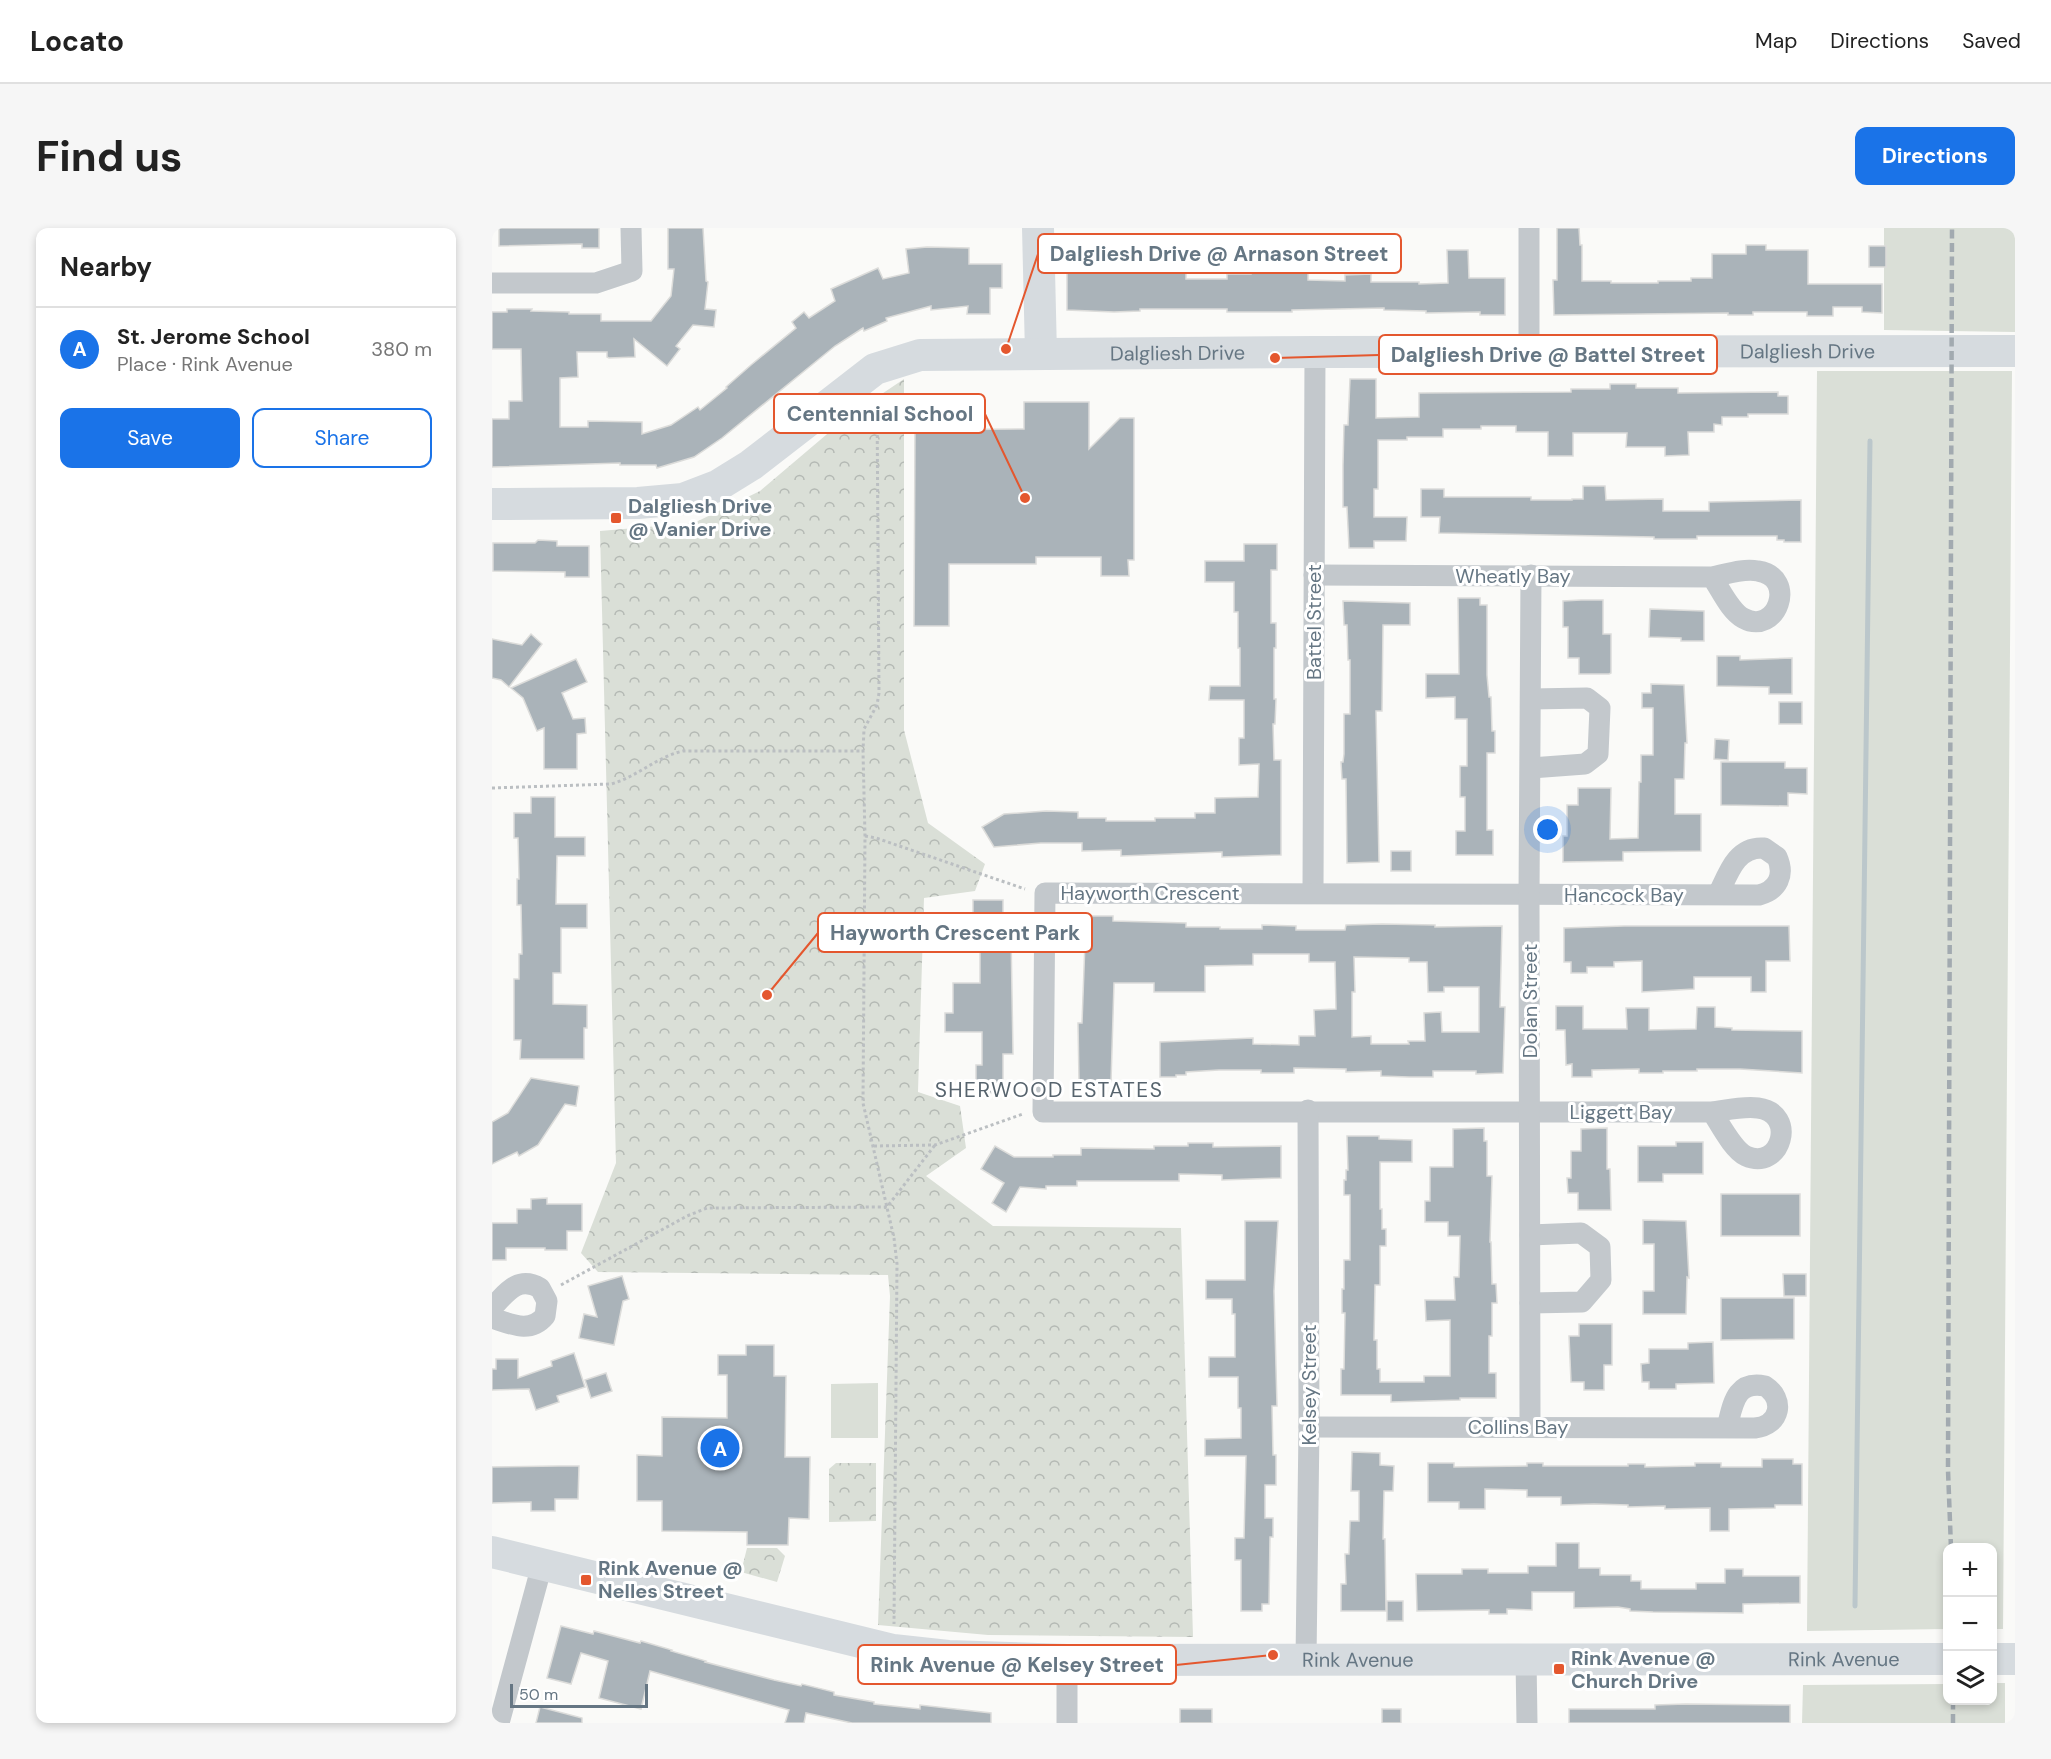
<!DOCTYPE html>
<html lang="en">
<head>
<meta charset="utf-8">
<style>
  :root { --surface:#fff; --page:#f6f6f6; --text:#222; --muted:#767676; --line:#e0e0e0; --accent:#1a73e8 }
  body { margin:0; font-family:"DM Sans",sans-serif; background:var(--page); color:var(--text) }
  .controls { position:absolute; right:18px; bottom:18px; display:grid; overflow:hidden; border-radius:12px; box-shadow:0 3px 9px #0003 }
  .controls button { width:54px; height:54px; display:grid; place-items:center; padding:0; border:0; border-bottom:2px solid var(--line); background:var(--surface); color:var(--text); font:30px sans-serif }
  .scale { position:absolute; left:18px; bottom:15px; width:138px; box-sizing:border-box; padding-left:6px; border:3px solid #657683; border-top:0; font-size:16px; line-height:21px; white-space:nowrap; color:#657683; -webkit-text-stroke:4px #fff; paint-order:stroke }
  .you { position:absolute; left:1056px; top:602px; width:21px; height:21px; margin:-15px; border:4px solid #fff; border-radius:50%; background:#1a73e8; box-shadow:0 0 0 9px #1a73e833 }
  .badge { display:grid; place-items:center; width:39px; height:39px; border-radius:50%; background:var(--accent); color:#fff; font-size:20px; font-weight:700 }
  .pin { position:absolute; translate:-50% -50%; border:3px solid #fff; box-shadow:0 2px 6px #0006 }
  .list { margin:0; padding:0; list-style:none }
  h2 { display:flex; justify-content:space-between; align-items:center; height:78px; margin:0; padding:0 24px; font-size:26px }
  h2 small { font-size:20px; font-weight:400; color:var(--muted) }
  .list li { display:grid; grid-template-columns:39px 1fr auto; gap:18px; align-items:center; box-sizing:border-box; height:84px; padding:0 24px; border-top:2px solid var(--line) }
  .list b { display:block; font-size:22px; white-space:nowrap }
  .list p { margin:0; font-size:20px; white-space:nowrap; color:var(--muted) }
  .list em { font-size:20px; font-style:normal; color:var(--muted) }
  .actions { display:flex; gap:12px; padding:18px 24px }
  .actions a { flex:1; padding:14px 0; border:2px solid var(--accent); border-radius:12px; text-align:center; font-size:21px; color:var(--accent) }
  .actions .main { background:var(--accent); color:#fff }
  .icon { flex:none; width:33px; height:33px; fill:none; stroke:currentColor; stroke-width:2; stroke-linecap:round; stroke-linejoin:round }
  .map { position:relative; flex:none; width:1523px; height:1495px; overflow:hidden; border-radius:12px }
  header { display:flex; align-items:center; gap:36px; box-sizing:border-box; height:84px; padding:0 30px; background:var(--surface); border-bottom:2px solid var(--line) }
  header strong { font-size:28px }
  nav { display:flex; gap:33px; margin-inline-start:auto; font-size:21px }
  .intro { display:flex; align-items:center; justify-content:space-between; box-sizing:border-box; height:144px; padding:0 36px }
  h1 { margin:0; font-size:42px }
  .button { padding:15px 27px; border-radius:12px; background:var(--accent); color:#fff; font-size:21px; font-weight:700 }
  main { display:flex; gap:36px; padding:0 36px }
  aside { flex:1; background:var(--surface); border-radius:12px; box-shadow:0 3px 9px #0003 }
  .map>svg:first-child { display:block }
  .grass { fill:#dadfd7 }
  .forest { fill:url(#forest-crowns) }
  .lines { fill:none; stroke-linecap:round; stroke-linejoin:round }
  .stream { stroke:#bbc7cb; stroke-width:5 }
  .building { fill:#aab3b9; stroke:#dcdcda; stroke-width:1.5; fill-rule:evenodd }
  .path { stroke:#bbbfc2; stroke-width:3; stroke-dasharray:3 3; stroke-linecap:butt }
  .street { stroke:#c3c8cc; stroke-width:21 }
  .secondary { stroke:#d6dbdf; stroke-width:32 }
  .rail { stroke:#a2aab0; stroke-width:4.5; stroke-dasharray:9 4.5; stroke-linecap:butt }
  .poi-dot { fill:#e4572e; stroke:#fff; stroke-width:2 }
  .labels { text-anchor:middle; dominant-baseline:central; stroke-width:6; stroke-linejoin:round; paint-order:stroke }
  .street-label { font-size:20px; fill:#657683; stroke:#fff }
  .poi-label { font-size:20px; font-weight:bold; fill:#657683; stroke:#fff; text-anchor:start }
  .neighbourhood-label { font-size:21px; letter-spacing:1.5px; fill:#57646e; stroke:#fff }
  .leader { fill:none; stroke:#e4572e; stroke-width:2 }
  .callout-dot { fill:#e4572e; stroke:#fff; stroke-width:2 }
  .callout { fill:#fff; stroke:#e4572e; stroke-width:2 }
  .callout-label { font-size:21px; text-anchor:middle; font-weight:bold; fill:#657683 }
</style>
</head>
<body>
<header>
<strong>Locato</strong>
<nav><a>Map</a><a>Directions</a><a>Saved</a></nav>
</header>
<div class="intro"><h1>Find us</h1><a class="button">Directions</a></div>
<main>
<aside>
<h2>Nearby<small></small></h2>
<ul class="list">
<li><span class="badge">A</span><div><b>St. Jerome School</b><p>Place · Rink Avenue</p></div><em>380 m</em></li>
</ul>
<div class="actions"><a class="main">Save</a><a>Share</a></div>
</aside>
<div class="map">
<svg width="1523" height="1495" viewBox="0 0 1523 1495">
  <defs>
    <pattern id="forest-crowns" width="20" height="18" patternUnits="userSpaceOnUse" patternTransform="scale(1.5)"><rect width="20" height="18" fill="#dadfd7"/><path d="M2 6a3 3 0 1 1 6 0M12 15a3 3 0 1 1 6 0" fill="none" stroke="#b4b9b4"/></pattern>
  </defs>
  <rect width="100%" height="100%" fill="#fafaf8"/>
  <g class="grass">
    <path d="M1392,0H1523V104L1392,102Z"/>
    <path d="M1325,143H1520L1511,1401H1501L1500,1320H1456L1455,1401L1315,1403Z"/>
    <path d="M386,1155V1210H339V1156Z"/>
    <path d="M1501,1455H1513V1495H1310L1311,1457L1455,1456L1456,1472H1500Z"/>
  </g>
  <g class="forest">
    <path d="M412,151V502L436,595L493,636L483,663L432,670L426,864L468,878L474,920L434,948L501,998L689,1000L701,1409L496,1407L386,1397L398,1068L396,1047L106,1044L89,1025L124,935L108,303L202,295L268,263L354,190Z"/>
    <path d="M344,1235H384V1293L337,1294V1241Z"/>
    <path d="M255,1320H285L293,1328L285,1354L249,1344Z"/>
  </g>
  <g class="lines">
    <path class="stream" d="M1363,1378L1378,213"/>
  </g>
  <g class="building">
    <path d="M7,0H107V20H90V16L7,18Z"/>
    <path d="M176,0H211L214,53L216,54L213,81L224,82L222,99L201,97L184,118L188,121L175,138L142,111L143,129L117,130L115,129V124H85L86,149L68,150V199H96V193L150,194V206L179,197L206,179L208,182L235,160L234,159L259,137L304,100L300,94L312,84L317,90L343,73L339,61L386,40L391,51L417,45L414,21L435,19L477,20V36H510V60H498V86H475L476,78L439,82V78L394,90L395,93L372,103L371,100L343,118L230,210L202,229L165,240L164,237H128V235L0,239V191H17V173H30L29,121H0V84H15V81H40L39,83L77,84V86H109V93H159L179,68L182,41H176Z"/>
    <path d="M1065,0H1087L1088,17H1090V53H1119V55H1166V53H1199V50H1220V26H1254V17H1274V22H1316V56H1390V85L1370,84V79H1341V88H1315V84H1261V87H1236V85L1062,87L1061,52H1065Z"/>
    <path d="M578,10H593V37H595V45H638L639,20H658V40H694V51H735V46H759V42H794V22H816V52L853,53V47L879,46V54H927V56L956,55L955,22H976L977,50H1013V87H988V84L934,85V83L892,82V80L800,82V84H735V81H648V83L622,84L575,82V37H579Z"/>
    <rect x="1377" y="18" width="17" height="21"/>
    <path d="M858,151H884V190L927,189V165L1079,164V161H1118V156H1144V160H1186V165L1286,164V168H1296V186H1256V189H1230V197L1222,196V204H1196L1197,227L1173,228V219H1134L1135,205H1081V228H1056V204H1024V198H989V201H951V209H915V212H886V261H882V289H915L914,313H882V320H857L855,279H851V237L852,197H856Z"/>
    <path d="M532,174H597V221L628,190H642V332H636L637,348H609V329H544V336H457V398H422L423,202L532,201Z"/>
    <path d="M1091,258H1113L1114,272L1171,271V283H1217V274L1309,272V314H1292V312H1285V308H1205V311H1162V309L947,305L948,289H929V261H952V269H1039V272H1080V271H1091Z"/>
    <path d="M46,312L65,313V318H97V349H73V344L1,343V315H43Z"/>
    <path d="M752,316H785V342H779V395H784V420H782V471H784L783,496H781L782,532H789V627L730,629V624L629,628V622L590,623V615H549L502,619L490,599L512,586L554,583L586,584V590H614V593H663V590H703V585H723V570L766,569L767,536L747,537V510H752V472H717L718,458H748V420H746V384H742V354H713V333H752Z"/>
    <path d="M966,370H988V377H995V447L997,469H999L1000,503H1003V525H995V602H1001V627H964V603H973V569H968V538H975V491H963V469L934,470V446H967Z"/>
    <path d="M1089,372H1111V406H1119V445L1117,446H1087V430H1076V399H1071V373Z"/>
    <path d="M851,373L918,375V397H891L890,483H884L887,634L855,635L854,551H850L849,534H851L852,526V486H858V432H856L855,397H852Z"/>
    <path d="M1158,381L1212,383V413H1189V410L1157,409Z"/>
    <path d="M39,406L50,416L17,459L9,452L0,450V411L30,417Z"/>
    <path d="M1225,428H1248V432L1300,430V466H1277V459L1225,458Z"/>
    <path d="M84,431L95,454L70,465L81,491L93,490L94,505L85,506V541H52V500L45,503L31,470L19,460Z"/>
    <path d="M1159,456L1192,457L1195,515H1193L1192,551H1183V586H1209V623L1131,624V633L1071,634V608H1075V577H1086V560H1119L1118,611L1146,610L1147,554H1149V527H1161V480H1150V465H1159Z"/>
    <rect x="1287" y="474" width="23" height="22"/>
    <path d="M1223,511L1237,512L1236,532L1222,531Z"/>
    <path d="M1229,534H1293V540H1315V566L1296,565V578L1229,577Z"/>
    <path d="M39,569H63V609H93V628H65L64,676H95V700H69V745H61V776L95,777V800H92V831H28L29,812H22V751H27V726H30L29,677H25V651H27L26,610H22V585H39Z"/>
    <rect x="899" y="623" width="20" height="20"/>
    <path d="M481,672H511V703H518L519,706L521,826H511V865H484V837H490V804H453V785H461V755H488V696H481Z"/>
    <path d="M588,688H621V693L694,695V699H728V701H770V697L804,698V702H853L854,697L890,696L943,697V699L1010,698L1008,779H1013L1011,845L984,846V843H941V849H917L889,848V843L854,844V841L802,840V845H769V842H727L694,844V847H684V849H668V814L761,810V816L807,817V808H823L822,782L844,781L843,734H817V726H761V737L713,738V764H662V755H622L619,854H587L586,795H590L593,714H588ZM862,729L917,730V734H935L936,764H952V759H987V804H950L949,784L932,785L933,813H916L917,816H879V808L860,809V764H863Z"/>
    <path d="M1132,698H1297L1298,733H1274V764H1259V749H1202V761L1150,764V733L1122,734V739H1095V745H1079V734H1072V700Z"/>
    <path d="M1064,778H1091V801H1135L1134,780H1157V802L1204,801L1205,779H1223V799L1240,800V802L1310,803V845L1248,841H1205V843H1171V845H1147V841L1100,842V849H1080V836L1074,837L1073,802H1064Z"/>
    <path d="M39,850L87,858L84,878L73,876L46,917L27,928L25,924L0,936V894L16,885Z"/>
    <path d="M992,900V913H995V948H1000L998,1014H999L1000,1056H1004L1005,1075H1000V1108H997V1145H1004V1170H968V1172L899,1174V1167H849V1141H852L853,1085H850V1061H852V1032H858V967H852V952H854V942H856L855,908H887V911L920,912V934H888V981H890V1001H894V1018H888V1057H883L882,1112H885V1141H888V1154H932V1148H958V1092L934,1093L933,1072H963L962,1049H967L968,1008H956V994H933V973H938V939H961V901Z"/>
    <path d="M1115,900V941H1118L1119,982H1086V965H1076L1075,950H1079V923H1089V901Z"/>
    <path d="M1184,914H1211V946H1171V954H1146V918H1184Z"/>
    <path d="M696,915H721V919L789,918V950L730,952V947L687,946V953H585V958H554V961L528,959L514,984L500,975L512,955L489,941L503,918L522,929H561V927H589V920L662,921V918H696Z"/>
    <rect x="1229" y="966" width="79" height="42"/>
    <path d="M55,970V976H90V1003H75V1022H53V1020H14V1032H0V995H25V981H39V971Z"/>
    <path d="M1151,992L1194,993L1197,1050L1195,1049L1194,1086H1151V1063H1162V1016H1151Z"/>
    <path d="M753,993H786L782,1063L785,1178H780L781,1227H784V1257H773V1290H781V1309H778L777,1376H770V1383H749V1332H743V1310H752L754,1228H713V1211L749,1210V1180H746V1149H717V1129H743V1086H740V1071H714V1052H753Z"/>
    <path d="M1291,1046H1314V1068H1292Z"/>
    <path d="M130,1048L137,1071L131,1073L122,1117L87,1110L92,1086L105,1089L96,1058Z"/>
    <path d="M1229,1070H1302V1111L1229,1112Z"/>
    <path d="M1087,1096H1120V1137H1112V1162H1092V1154H1079L1077,1108H1087Z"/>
    <path d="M1221,1114L1222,1155L1184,1156V1161H1157V1154H1150L1149,1136L1157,1135V1121H1196V1115Z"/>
    <path d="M254,1117H282V1148H294L293,1229H318L317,1291L297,1290L296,1317H255V1304L170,1303V1273H145V1227L170,1228V1189L235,1190V1147H226V1127H254Z"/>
    <path d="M82,1125L93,1159L65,1168L67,1174L44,1182L37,1161L0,1162V1141H4V1131H26V1150L60,1138L59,1133Z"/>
    <path d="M114,1145L120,1163L99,1170L93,1152Z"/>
    <path d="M860,1224L888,1225V1237L902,1238L901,1263H892L891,1311H893L894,1383H849V1356H854L853,1326H857L858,1293H867V1263H859Z"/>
    <path d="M1270,1231H1301V1236H1310V1277H1283V1280L1237,1281V1303H1218V1280L1173,1281V1278L1136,1279V1277L1102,1276L1069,1277V1269H1035V1262L993,1261V1281H967V1274H936V1235H962V1239L1035,1238V1235H1051V1238H1136V1236H1153V1239L1203,1238V1235H1229V1239H1270Z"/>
    <path d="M66,1238H87L86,1271H63V1283H39V1274L0,1275V1239Z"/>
    <path d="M1064,1315H1087V1340H1108V1347H1139V1353H1149V1361H1204V1355H1233V1341H1251V1348H1308V1375L1251,1376V1385L1161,1384L1138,1383V1381L1126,1379L1082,1380V1364H1040V1382L1015,1381V1386H997V1382L925,1383L924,1346H970V1341H996V1345H1036V1338H1064Z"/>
    <rect x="895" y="1373" width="16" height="20"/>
    <path d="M69,1398L101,1406L102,1403L148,1415L149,1413L180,1422L179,1423L214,1433L213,1434L282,1452L309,1458L310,1456L342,1464V1467L382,1474V1476L428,1481V1477L499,1485V1495H360L314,1485L312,1495H293L297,1482L158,1443L149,1481L107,1470L116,1433L89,1425L79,1456L55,1450Z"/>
    <path d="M1194,1476L1298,1477V1495H1077V1481H1163V1477Z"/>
    <path d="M48,1479L90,1490V1495H44Z"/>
    <rect x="688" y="1481" width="32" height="14"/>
    <rect x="890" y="1481" width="19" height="14"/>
  </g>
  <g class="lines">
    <g class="path">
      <path d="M385,171L387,465L385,477L372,501L371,523L373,608L371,875L402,1010L405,1036L402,1396"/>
      <path d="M0,560L119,556C145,549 164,529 191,523H371"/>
      <path d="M373,608L384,610L533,661"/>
      <path d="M382,918L443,917L531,886"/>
      <path d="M69,1057L195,988L215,980L395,979L443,917"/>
    </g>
    <g class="street">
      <path d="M0,55H104L140,43L139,0"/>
      <path d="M1037,124V0"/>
      <path d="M822,347L1220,349C1235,346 1251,340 1266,343C1306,349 1285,409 1251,390C1238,383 1229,362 1220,349"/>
      <path d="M1039,471L1095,470L1108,480L1106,526L1093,536L1039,540"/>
      <path d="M821,664L823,124"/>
      <path d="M1220,884C1228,896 1241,922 1254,928C1289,944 1306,885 1266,880C1251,878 1235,882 1220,884H551L553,665L1267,667C1286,662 1293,647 1285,629L1272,620C1244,618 1236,646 1226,667"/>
      <path d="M1038,1007L1089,1005L1108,1019L1109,1052L1090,1074L1038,1075"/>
      <path d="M0,1080C14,1065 26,1047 48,1060L55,1073L53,1088C38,1106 19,1096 0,1090"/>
      <path d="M817,1199L1263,1200C1289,1197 1293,1171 1273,1158C1243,1152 1241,1177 1235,1199"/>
      <path d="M1038,1199L1037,667L1039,347"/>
      <path d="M1034,1431L1035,1495"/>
      <path d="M575,1432V1495"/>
      <path d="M814,1432L817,1199L816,882"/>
      <path d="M7,1495L50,1337"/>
    </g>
    <g class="secondary">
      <path d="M546,0L549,126"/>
      <path id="s1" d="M0,276L146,275L191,271L225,258L259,237L383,141L428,127L823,124L1523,123"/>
      <path id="s2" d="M0,1324L401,1422L456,1428L575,1432L1456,1431"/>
      <path d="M1500,1431H1523"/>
    </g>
    <g class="rail">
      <path d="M1459,1320L1456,1242L1460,0"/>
      <path d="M1461,1495V1472"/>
    </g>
  </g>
  <g class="poi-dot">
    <rect x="118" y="284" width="12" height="12" rx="3"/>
    <rect x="88" y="1346" width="12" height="12" rx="3"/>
    <rect x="1061" y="1435" width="12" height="12" rx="3"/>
  </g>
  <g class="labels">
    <g class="street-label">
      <text stroke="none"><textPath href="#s1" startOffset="1359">Dalgliesh Drive</textPath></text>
      <text stroke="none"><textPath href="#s1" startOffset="729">Dalgliesh Drive</textPath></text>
      <text x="1021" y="348">Wheatly Bay</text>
      <text transform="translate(822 394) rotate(-90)">Battel Street</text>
      <text x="658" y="665">Hayworth Crescent</text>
      <text x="1132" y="667">Hancock Bay</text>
      <text transform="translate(1038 773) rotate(-90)">Dolan Street</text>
      <text x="1129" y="884">Liggett Bay</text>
      <text transform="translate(817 1157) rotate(-90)">Kelsey Street</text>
      <text x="1026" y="1199">Collins Bay</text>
      <text stroke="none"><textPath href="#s2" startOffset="1364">Rink Avenue</textPath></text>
      <text stroke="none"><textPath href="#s2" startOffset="878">Rink Avenue</textPath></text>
    </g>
    <g class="poi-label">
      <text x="136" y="278">Dalgliesh Drive<tspan x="136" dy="23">@ Vanier Drive</tspan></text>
      <text x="106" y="1340">Rink Avenue @<tspan x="106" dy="23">Nelles Street</tspan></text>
      <text x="1079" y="1430">Rink Avenue @<tspan x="1079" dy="23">Church Drive</tspan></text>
    </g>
    <g class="neighbourhood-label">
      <text x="557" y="862">SHERWOOD ESTATES</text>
    </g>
  </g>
  <path class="leader" d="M514 121L546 26M783 130L887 127M533 270L493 186M275 767L326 705M781 1427L684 1437"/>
  <g class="callout-dot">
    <circle cx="514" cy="121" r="6"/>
    <circle cx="783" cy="130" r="6"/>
    <circle cx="533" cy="270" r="6"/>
    <circle cx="275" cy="767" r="6"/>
    <circle cx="781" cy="1427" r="6"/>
  </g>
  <g class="callout">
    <rect x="546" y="6" width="363" height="39" rx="6"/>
    <rect x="887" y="107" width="338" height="39" rx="6"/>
    <rect x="282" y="166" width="211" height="39" rx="6"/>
    <rect x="326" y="685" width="274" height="39" rx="6"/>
    <rect x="366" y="1417" width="318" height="39" rx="6"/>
  </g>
  <g class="callout-label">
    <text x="727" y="33">Dalgliesh Drive @ Arnason Street</text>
    <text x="1056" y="134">Dalgliesh Drive @ Battel Street</text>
    <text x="388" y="193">Centennial School</text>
    <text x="463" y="712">Hayworth Crescent Park</text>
    <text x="525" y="1444">Rink Avenue @ Kelsey Street</text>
  </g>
</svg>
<div class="controls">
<button>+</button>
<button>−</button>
<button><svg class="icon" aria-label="layers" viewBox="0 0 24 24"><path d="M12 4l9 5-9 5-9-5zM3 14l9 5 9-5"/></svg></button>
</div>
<div class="scale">50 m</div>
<div class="you"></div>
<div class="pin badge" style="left:228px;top:1220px">A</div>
</div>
</main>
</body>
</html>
